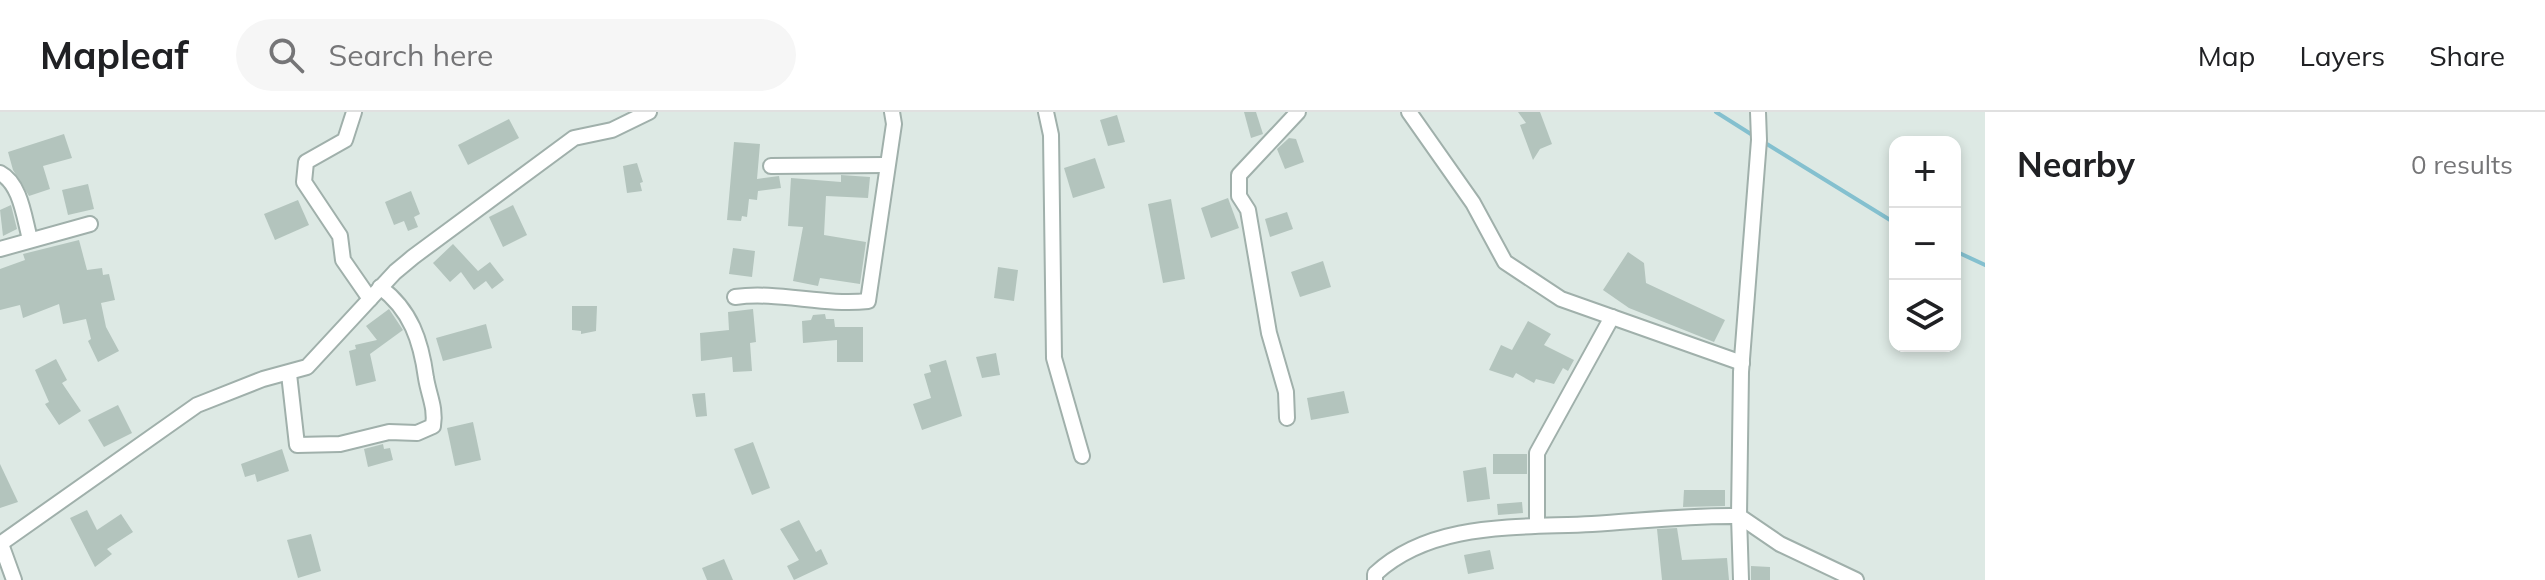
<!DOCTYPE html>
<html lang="en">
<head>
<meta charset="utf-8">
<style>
  :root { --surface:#fff; --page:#f6f6f6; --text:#202124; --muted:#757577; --line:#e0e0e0 }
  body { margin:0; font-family:Mulish,sans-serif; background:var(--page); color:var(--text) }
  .controls { position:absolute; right:24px; top:24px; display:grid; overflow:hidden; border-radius:16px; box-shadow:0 4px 12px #0003 }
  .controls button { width:72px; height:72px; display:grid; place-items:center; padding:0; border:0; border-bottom:2px solid var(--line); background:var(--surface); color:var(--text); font:40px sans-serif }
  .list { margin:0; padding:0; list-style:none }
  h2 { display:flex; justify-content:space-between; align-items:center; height:104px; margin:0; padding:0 32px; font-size:34px }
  h2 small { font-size:26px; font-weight:400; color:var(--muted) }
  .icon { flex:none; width:44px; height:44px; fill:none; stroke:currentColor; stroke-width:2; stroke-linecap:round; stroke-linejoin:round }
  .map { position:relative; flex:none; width:1985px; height:468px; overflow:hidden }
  header { display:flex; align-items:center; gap:48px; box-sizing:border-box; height:112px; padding:0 40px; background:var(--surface); border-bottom:2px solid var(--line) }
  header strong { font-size:38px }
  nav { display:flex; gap:44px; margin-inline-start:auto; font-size:28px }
  .search { width:560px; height:72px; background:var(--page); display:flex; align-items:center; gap:20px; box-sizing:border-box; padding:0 28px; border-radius:44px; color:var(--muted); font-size:30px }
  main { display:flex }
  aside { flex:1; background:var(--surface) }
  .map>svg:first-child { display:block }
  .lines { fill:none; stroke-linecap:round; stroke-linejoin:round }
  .stream { stroke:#84c0cf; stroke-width:4 }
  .building { fill:#b3c4bd }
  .minor-casing { stroke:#a0b0ab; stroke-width:18 }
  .minor { stroke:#fff; stroke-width:14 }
</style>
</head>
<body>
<header>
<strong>Mapleaf</strong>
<div class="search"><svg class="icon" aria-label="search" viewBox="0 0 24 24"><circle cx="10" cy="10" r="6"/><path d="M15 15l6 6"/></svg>Search here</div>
<nav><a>Map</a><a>Layers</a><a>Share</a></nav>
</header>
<main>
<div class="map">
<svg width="1985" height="468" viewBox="0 0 1985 468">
  <rect width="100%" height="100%" fill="#dde9e4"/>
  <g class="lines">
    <g class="stream">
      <path d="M1716,0L1754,24"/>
      <path d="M1762,29L1895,111"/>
      <path d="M1955,139L1985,153"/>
    </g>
  </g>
  <g class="building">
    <path d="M1244,0H1256L1263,22L1251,26Z"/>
    <path d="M1518,0H1540L1552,32L1540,37L1533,48L1520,13L1526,11Z"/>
    <path d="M1117,3L1125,30L1108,34L1100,8Z"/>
    <path d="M509,7L519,26L468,53L458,33Z"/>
    <path d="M64,22L72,46L43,54L50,77L29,84L13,58L8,40Z"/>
    <path d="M1289,26L1296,27L1304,50L1285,57L1277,37Z"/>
    <path d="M734,30L760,32L757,67L779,64L781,76L758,79L757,88L749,87L747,105L742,104L741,109L727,108Z"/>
    <path d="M1095,46L1105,76L1073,86L1064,56Z"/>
    <path d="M637,51L643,70L640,71L642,79L627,81L623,54Z"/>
    <path d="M841,63L870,65L868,86L826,84L824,123L866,130L860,172L820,166L818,174L793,169L803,115L788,114L791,66L841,70Z"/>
    <path d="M88,72L94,97L68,103L62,78Z"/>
    <path d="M411,79L420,102L414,105L418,115L408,119L404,109L394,113L385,90Z"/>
    <path d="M1228,86L1239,116L1211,126L1201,96Z"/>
    <path d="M1171,87L1185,167L1163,171L1148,92Z"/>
    <path d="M298,88L309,113L275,128L264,102Z"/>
    <path d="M11,93L17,117L3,124L0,98Z"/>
    <path d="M513,93L527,123L503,135L489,105Z"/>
    <path d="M1287,100L1293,117L1270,125L1265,107Z"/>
    <path d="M79,128L87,158L102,156L103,163L109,162L115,188L101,191L106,215L119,239L98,250L88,229L91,227L86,207L63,212L59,192L23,206L20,193L0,198V157L25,148L23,142Z"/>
    <path d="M453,132L478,159L490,150L504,168L492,177L486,169L474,178L461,160L450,170L433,151Z"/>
    <path d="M733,136L755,139L752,165L729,162Z"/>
    <path d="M1628,140L1644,151L1646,171L1725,208L1714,230L1629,196L1603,178Z"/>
    <path d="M1323,149L1331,175L1300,185L1291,160Z"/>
    <path d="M998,155L1018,158L1014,189L994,186Z"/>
    <path d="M572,194H597L596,219L581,222V219L572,218Z"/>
    <path d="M389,197L403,218L370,242L376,269L356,274L349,239L356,237L355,233L377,228L366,214Z"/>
    <path d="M753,197L756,230L750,231L752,259L733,260L732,245L701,249L700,221L729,218L728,200Z"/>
    <path d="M825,202L826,207H834L835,215H863V250H837V228L803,231L802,209L811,208L813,203Z"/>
    <path d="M1528,209L1551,222L1544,233L1574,248L1568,259L1563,256L1554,272L1536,267L1534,271L1516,261L1513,266L1489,258L1501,233L1512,238Z"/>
    <path d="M486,212L492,236L443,249L436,226Z"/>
    <path d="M996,241L1000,263L982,266L976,245Z"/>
    <path d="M56,247L67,268L62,271L81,299L59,313L45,292L49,290L35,258Z"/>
    <path d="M946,248L962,304L922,318L913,292L931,286L924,262L931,260L929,253Z"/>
    <path d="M1344,279L1349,301L1311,308L1307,286Z"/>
    <path d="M705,281L707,304L696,305L692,282Z"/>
    <path d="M118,293L132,321L104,335L88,308Z"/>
    <path d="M473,310L481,348L455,354L447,316Z"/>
    <path d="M753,330L770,376L752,383L734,337Z"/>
    <path d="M383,332L384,337L390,336L393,348L368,355L364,337Z"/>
    <path d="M282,337L289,359L257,370L255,362L245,365L241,352Z"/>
    <rect x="1493" y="342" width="34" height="20"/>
    <path d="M0,352L18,390L0,396Z"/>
    <path d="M1486,355L1490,387L1467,390L1463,359Z"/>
    <path d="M1684,378H1725V394L1683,395Z"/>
    <path d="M1522,390L1523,401L1498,403L1497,392Z"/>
    <path d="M87,398L97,418L121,402L133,420L107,437L112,442L95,455L70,406Z"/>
    <path d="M799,408L816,440L821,437L828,452L794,468L787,454L799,448L780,417Z"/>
    <path d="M1677,416L1682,448L1727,446L1729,468H1662L1657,417Z"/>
    <path d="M311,422L321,459L298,466L287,428Z"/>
    <path d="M1490,438L1494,457L1468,462L1464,443Z"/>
    <path d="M724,447L733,468H707L702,456Z"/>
    <path d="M1751,454L1770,455V468H1751Z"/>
  </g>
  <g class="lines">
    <defs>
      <g id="minor">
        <path d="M354,0L345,28L306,50L304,70L340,124L343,148L370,187"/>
        <path d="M1046,0L1051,23L1054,246L1082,344"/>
        <path d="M1409,0L1473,91L1505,150L1561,187L1742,251"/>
        <path d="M1758,0L1759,28L1741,260L1739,404L1780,432L1856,468"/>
        <path d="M771,54L885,53"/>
        <path d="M0,61C21,72 24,106 30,127"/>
        <path d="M0,137L90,112"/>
        <path d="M735,185C778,179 824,194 868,189L894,12L892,0"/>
        <path d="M289,262L297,333L340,332L389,320L417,321L433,314C436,296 429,284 426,266C421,229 411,198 380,175"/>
        <path d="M1287,306L1286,280L1269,221L1248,98L1239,84V63L1298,0"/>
        <path d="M1537,413V341L1612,205"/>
        <path d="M0,432L197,293L263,267L307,255L395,160L413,145L574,26L612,18L649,0"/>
        <path d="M1,432L14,468"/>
        <path d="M1375,468V462C1432,409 1519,416 1592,412C1641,409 1689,403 1739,404L1741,468"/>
      </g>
    </defs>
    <use href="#minor" class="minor-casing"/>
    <use href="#minor" class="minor"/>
  </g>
</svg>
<div class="controls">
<button>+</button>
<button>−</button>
<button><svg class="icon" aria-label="layers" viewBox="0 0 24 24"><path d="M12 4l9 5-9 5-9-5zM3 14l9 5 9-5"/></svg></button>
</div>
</div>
<aside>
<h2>Nearby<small>0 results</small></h2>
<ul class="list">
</ul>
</aside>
</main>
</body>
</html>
